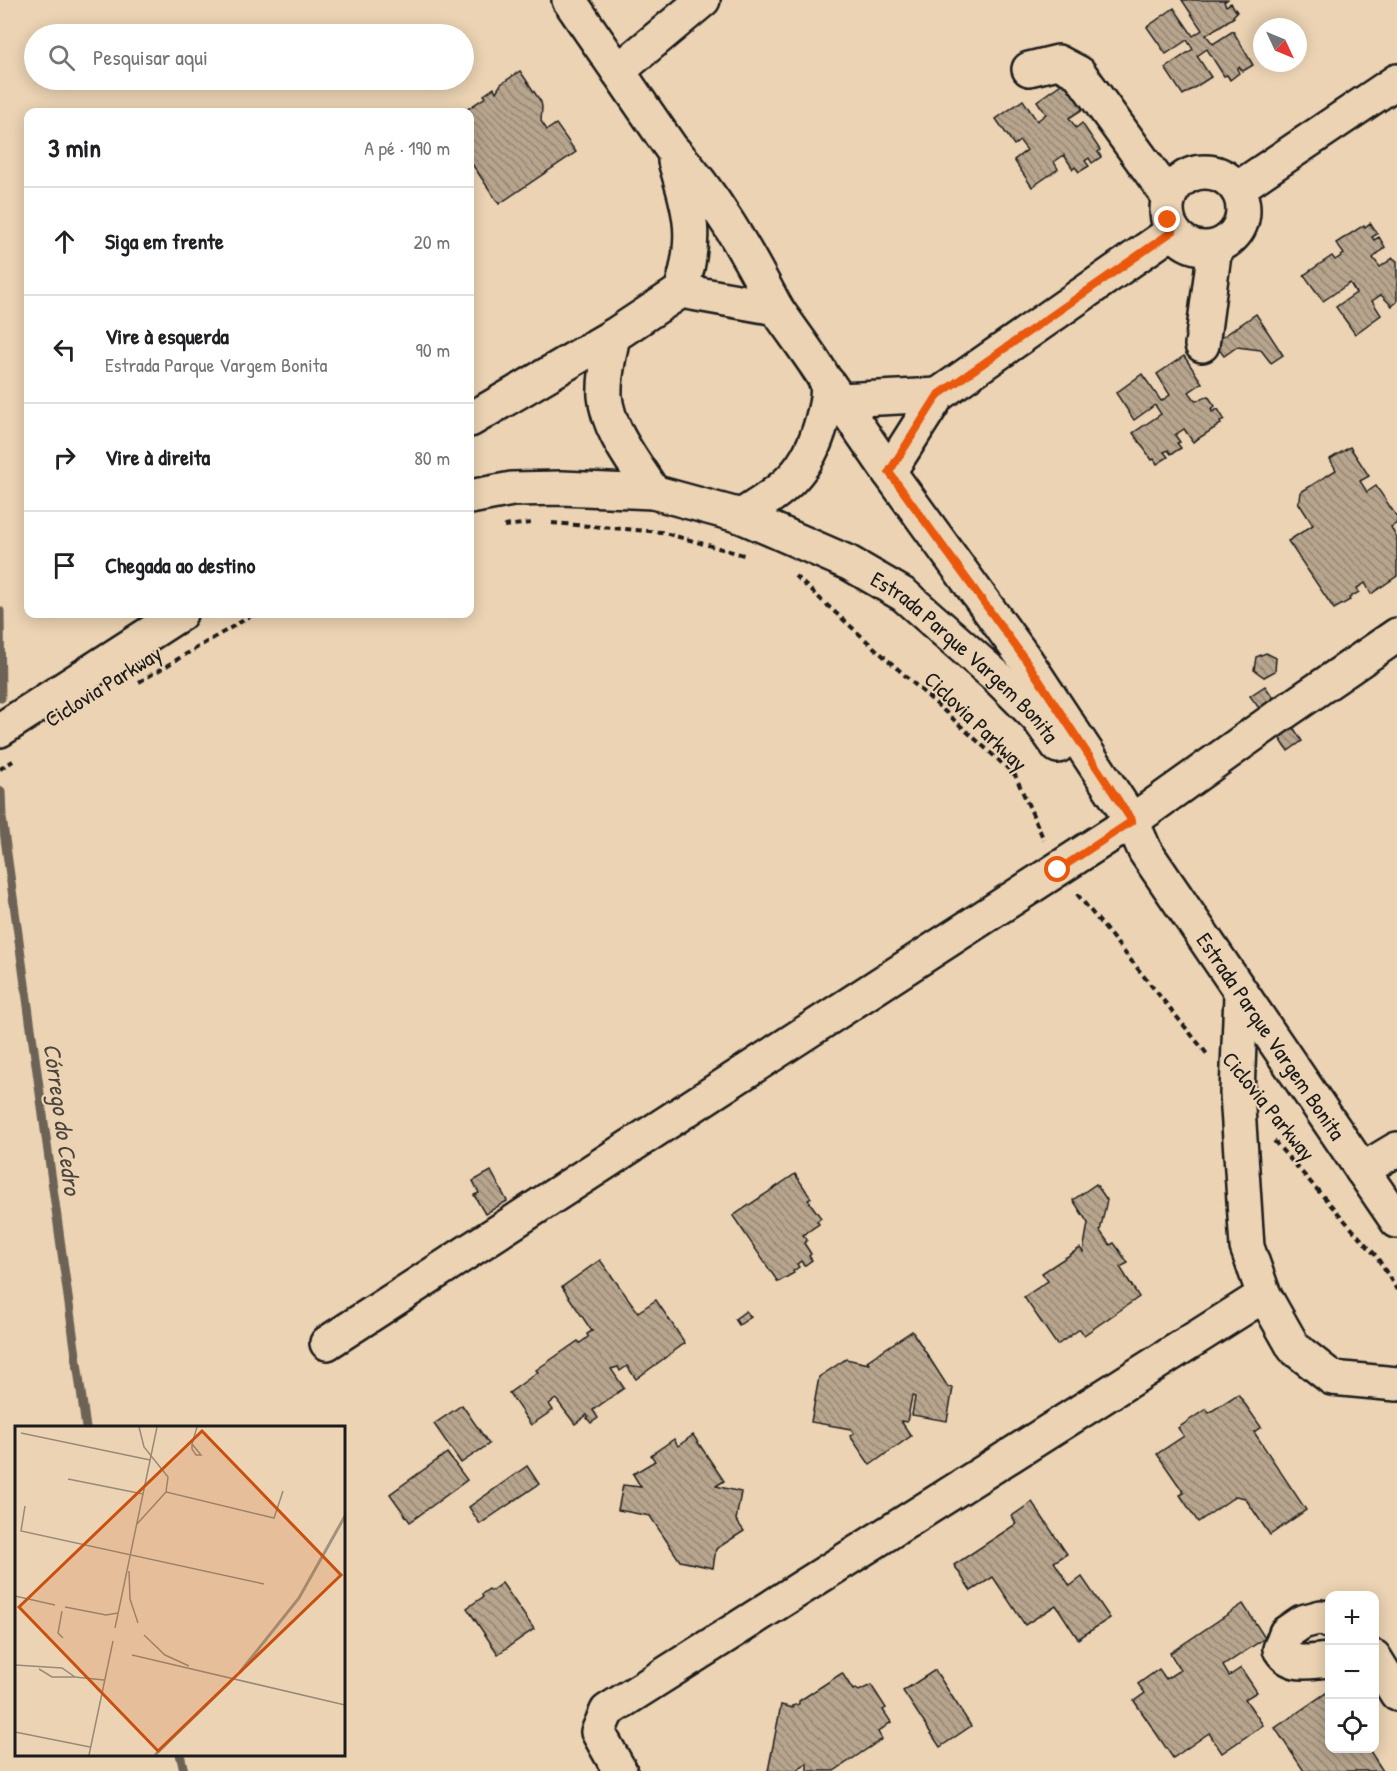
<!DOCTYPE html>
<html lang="pt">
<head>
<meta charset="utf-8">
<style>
  :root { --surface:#fff; --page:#f2f2f2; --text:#202124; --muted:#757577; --line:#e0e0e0 }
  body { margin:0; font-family:"Patrick Hand",sans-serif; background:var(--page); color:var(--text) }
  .controls { position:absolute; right:18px; bottom:18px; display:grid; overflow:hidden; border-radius:12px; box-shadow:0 3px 15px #0003 }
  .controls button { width:54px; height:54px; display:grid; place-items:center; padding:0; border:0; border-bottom:2px solid var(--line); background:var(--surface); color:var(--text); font:30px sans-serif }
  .compass { position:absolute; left:1253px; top:18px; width:54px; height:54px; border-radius:50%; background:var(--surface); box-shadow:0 3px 15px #0003; rotate:134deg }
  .stop { position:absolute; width:18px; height:18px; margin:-14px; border:4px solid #ea580c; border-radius:50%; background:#fff }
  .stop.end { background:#ea580c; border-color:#fff; box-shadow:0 2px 6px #0008 }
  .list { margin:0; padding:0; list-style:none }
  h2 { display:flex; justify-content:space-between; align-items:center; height:78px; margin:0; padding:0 24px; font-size:26px }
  h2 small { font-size:20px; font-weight:400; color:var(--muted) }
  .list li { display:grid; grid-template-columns:39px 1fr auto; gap:18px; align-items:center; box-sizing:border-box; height:108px; padding:0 24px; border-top:2px solid var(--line) }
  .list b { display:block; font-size:22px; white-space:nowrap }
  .list p { margin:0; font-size:20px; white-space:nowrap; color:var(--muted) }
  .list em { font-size:20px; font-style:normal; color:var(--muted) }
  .icon { flex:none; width:33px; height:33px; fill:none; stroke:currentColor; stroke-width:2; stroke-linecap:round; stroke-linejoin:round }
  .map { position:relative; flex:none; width:1397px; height:1771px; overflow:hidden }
  .search { position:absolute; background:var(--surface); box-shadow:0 3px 15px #0003; left:24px; top:24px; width:450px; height:66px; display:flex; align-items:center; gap:15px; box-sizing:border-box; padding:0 21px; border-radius:33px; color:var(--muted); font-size:22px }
  .panel { position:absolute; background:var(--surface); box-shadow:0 3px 15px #0003; left:24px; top:108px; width:450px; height:510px; border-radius:12px }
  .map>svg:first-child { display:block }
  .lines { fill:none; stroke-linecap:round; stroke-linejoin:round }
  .stream { stroke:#6c6357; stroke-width:9 }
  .building { fill:url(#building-back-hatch); stroke:#1c1c1c; stroke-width:1.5 }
  .minor-casing { stroke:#1c1c1c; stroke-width:38 }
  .major-casing { stroke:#1c1c1c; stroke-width:38 }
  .path { stroke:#1c1c1c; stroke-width:4; stroke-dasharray:6 4.5; stroke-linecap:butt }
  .minor { stroke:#ebd3b3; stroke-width:33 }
  .major { stroke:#ebd3b3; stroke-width:33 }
  .route { stroke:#ea580c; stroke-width:8 }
  .labels { text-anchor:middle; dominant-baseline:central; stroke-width:4.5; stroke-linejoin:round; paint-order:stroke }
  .street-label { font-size:22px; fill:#1c1c1c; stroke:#ebd3b3 }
  .water-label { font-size:24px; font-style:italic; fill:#4b453e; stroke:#ebd3b3 }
  .inset-river { fill:none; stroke:#a1927e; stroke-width:3 }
  .inset-road { fill:none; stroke:#988a77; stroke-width:1.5 }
  .view { fill:#c9500e; fill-opacity:0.15; stroke:#c9500e; stroke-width:3 }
  .inset-edge { fill:none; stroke:#1c1c1c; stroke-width:3 }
</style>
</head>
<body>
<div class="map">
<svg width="1397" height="1771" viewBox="0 0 1397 1771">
  <defs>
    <pattern id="building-back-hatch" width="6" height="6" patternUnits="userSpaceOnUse" patternTransform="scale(1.5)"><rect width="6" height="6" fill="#b8a58e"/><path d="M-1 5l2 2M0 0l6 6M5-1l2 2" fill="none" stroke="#958673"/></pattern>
  </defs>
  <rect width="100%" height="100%" fill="#ebd3b3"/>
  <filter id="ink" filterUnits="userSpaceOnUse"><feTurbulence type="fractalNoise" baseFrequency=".0167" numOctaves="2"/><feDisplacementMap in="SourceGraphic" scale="12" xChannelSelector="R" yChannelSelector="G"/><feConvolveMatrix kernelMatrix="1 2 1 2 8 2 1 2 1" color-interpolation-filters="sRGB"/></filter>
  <g filter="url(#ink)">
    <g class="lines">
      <g class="stream">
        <path d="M0,611L1,698"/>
        <path d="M1,791L2,817L86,1428"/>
        <path d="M180,1754L184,1771"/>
      </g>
    </g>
    <g class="building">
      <path d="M1182,0H1227L1224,2L1226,6L1231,3L1237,12L1233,16L1234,17L1206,35L1213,44L1233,31L1253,65L1243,71L1239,67L1237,69L1239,73L1230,80L1227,75L1224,76L1207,49L1197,56L1211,77L1183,95L1165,68L1193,49L1187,40L1166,54L1147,27L1174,8L1193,36L1202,30Z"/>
      <path d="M520,71L541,102L542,107L541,121L547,130L556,124L576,152L499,204L470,161V112H463L486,97L484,95L494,88L496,92L501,84Z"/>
      <path d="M1064,82L1083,109L1069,118L1076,128L1082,123L1100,150L1098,152L1101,157L1092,163L1089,158L1085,161L1089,166L1079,172L1075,167L1073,169L1064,155L1054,162L1058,169L1032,187L1014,160L1027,150L1020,141L1014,145L996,119L1023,100L1037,121L1046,114L1037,101Z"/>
      <path d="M1370,223L1377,234L1372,237L1374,240L1379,237L1385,247L1373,258L1380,267L1393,258L1397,261V302L1392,306L1381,295L1372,301L1381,315L1355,334L1336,307L1356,293L1350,283L1323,301L1304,275L1332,256L1335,260L1344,254L1336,243L1364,225L1365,227Z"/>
      <path d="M1256,314L1283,355L1271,363L1261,350L1237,347L1224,356L1214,343Z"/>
      <path d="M1184,356L1202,383L1189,392L1196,401L1208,396L1215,406L1211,409L1212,412L1218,409L1224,419L1220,422L1221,424L1193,442L1184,429L1175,435L1180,442L1177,443L1181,448L1171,454L1168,450L1164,452L1168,457L1157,464L1154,459L1152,460L1133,433L1161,414L1155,405L1134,420L1116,393L1142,374L1161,401L1170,395L1157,374Z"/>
      <path d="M1350,447L1369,476L1360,481L1367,492L1376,486L1397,517V523L1391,527L1397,539V576L1371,594L1365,583L1357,588L1359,592L1349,598L1350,600L1334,609L1288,541L1313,525L1298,502L1300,500L1301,492L1336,470L1330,459Z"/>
      <path d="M1266,653L1276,658L1275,671L1264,677L1254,670L1256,657Z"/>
      <path d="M1265,686L1279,706L1265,716L1250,696Z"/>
      <path d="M1291,724L1302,741L1288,751L1277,734Z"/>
      <path d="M491,1171L507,1201L485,1214L474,1195L479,1193L473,1181Z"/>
      <path d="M795,1174L811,1198L808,1200L821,1218L817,1221L819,1224L803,1235L807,1240L804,1243L811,1254L809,1256L812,1260L804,1266L801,1261L797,1264L799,1267L793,1271L794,1273L778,1282L733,1216Z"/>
      <path d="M1096,1184L1107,1200L1100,1231L1110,1245L1114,1243L1128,1263L1120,1267L1139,1297L1084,1335L1080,1329L1057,1345L1024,1297L1048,1281L1042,1273L1080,1248L1083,1252L1088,1223L1073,1200Z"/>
      <path d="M600,1260L638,1312L656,1300L685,1343L636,1379L627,1366L620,1371L618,1367L611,1369L624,1388L593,1410L598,1418L591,1423L587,1418L588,1417L587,1415L575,1424L556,1399L549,1404L553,1410L531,1425L509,1393L538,1372L536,1370L578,1341L580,1343L588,1337L587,1334L592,1331L562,1287Z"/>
      <path d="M746,1311L751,1317L739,1325L735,1319Z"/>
      <path d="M912,1331L948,1387L953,1388L947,1421L912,1415L915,1397L912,1396L907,1422L901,1421L911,1436L870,1465L850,1436L854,1433L851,1429L811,1422L819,1377L846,1359L869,1364L867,1361Z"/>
      <path d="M1238,1394L1261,1427L1254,1432L1306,1510L1270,1535L1245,1498L1236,1496L1198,1522L1180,1495L1184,1493L1157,1454L1184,1436L1178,1428L1206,1409L1209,1413Z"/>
      <path d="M462,1405L489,1444L461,1463L434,1424Z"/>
      <path d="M693,1435L724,1481L716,1486L741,1492L736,1520L744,1531L716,1549L713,1568L680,1561L650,1516L618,1510L623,1485L641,1487L633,1474L655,1461L651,1455L674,1439L678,1446Z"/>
      <path d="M447,1453L467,1480L410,1522L390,1494Z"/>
      <path d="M527,1466L539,1484L480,1524L469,1507Z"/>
      <path d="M1032,1502L1067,1554L1054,1562L1070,1586L1082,1577L1110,1618L1078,1639L1056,1605L1025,1625L993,1577L971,1591L954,1565L1016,1524L1012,1516Z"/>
      <path d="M502,1583L534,1629L498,1654L467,1608L483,1597L482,1594L489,1589L491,1591Z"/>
      <path d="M1243,1604L1265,1638L1223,1666L1229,1676L1241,1668L1257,1692L1245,1699L1263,1725L1222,1753L1209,1733L1173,1758L1134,1701L1145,1693L1138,1684L1159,1669L1166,1679L1180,1670L1170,1653Z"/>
      <path d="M935,1670L971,1726L940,1747L903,1691Z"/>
      <path d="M842,1673L853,1690L856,1689L859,1691L871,1685L886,1708L883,1710L891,1722L878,1732L882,1739L834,1771H807V1763L799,1768L798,1771H768L781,1705L793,1708L792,1706L799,1704V1701Z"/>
      <path d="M1329,1691L1330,1748H1368L1383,1771H1304L1275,1728Z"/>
    </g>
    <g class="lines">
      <defs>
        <g id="minor">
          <path d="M569,0L671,148C715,195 746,251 776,308"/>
          <path d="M1029,69L1058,62L1079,73L1169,197"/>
          <path d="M618,71L703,0"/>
          <path d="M675,161C691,214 698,237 681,291"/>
          <circle cx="1205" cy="210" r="38"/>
          <path d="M1237,189L1397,81"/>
          <path d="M1202,345L1215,247"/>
          <path d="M840,400L938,395"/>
          <path d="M889,472L938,395L1173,231"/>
          <path d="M1241,995L1237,1093L1247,1247L1264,1295"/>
          <path d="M1362,1170L1397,1149"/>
          <path d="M327,1343L1132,821L1276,718L1397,635"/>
          <path d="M1330,1622L1321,1617L1302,1622L1286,1633L1280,1649C1292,1668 1309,1661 1330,1660"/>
          <path d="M1374,1657L1397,1694"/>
          <path d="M620,1771L598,1732L607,1711L1264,1295L1294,1348L1332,1378L1397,1384"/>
        </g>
        <g id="major">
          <path d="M681,291L776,308C784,320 826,376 827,385C829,396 825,410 822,421C808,473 784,489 741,516L653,492C635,463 608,431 605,396C604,376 609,356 613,336Z"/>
          <path id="s1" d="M828,383L889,472L1027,662L1132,821L1145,851L1397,1221"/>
          <path d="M470,420L613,336"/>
          <path d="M470,497L512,489L562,488L653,492"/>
          <path id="s2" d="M741,516L849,563L904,595L997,677L1038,718L1058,746"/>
          <path d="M0,730L180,614"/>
        </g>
      </defs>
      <use href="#minor" class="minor-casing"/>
      <use href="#major" class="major-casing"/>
      <g class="path">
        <path d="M552,523L661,532L747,556"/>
        <path d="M504,526L532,523"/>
        <path d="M795,576L1015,775L1044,840"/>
        <path d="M139,682L254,614"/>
        <path d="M0,769L13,761"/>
        <path d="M1077,894L1207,1054"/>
        <path d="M1274,1141L1377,1257L1397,1290"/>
      </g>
      <use href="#minor" class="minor"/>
      <use href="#major" class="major"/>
    </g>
  </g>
  <g class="lines" filter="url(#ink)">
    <path class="route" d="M1058,870L1132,821L1027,662L889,472L938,395L1173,231L1168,220"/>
  </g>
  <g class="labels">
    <g class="street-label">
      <text stroke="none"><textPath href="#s2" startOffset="268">Estrada Parque Vargem Bonita</textPath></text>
      <text transform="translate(103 686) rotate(-32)">Ciclovia Parkway</text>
      <text transform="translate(976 721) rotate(44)">Ciclovia Parkway</text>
      <text stroke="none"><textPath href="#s1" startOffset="790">Estrada Parque Vargem Bonita</textPath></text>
      <text transform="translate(1269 1106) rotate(51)">Ciclovia Parkway</text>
    </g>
    <g class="water-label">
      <text transform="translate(63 1119) rotate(82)">Córrego do Cedro</text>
    </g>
  </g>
  <g transform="translate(15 1426)">
    <rect width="330" height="330" fill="#ebd3b3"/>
    <path class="inset-river" d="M225,246L284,172L330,90M140,329L215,256"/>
    <path class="inset-road" d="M124,1L129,21L153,51L151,66L259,92L268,65M6,7L135,34M177,18L186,29H181L177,23V18L182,1M53,53L128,68M10,80L6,105L249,158M122,98L151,66M114,145L115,173L123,197M0,170L40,179M50,181L91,189L103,187M47,185L43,207L48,212M100,202L142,1M129,209L150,229L174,240M117,229L330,279M0,239L47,242L60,251L89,254M24,243L37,251H60M0,306L75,321M74,329L98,215"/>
    <path class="view" d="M187,5L326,149L143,325L4,181Z"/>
    <rect width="330" height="330" class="inset-edge"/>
  </g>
</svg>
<div class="controls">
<button>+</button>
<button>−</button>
<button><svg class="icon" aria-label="locate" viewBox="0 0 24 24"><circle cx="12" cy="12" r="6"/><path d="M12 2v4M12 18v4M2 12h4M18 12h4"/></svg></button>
</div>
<svg class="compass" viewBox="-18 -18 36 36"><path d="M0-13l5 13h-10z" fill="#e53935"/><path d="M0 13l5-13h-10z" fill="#757577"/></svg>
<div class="stop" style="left:1058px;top:870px"></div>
<div class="stop end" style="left:1168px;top:220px"></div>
<div class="search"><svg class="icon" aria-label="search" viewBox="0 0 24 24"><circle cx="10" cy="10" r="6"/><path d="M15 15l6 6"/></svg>Pesquisar aqui</div>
<section class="panel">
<h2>3 min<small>A pé · 190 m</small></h2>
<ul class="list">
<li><svg class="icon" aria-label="ahead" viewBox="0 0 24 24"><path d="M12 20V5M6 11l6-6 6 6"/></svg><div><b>Siga em frente</b></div><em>20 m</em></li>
<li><svg class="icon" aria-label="left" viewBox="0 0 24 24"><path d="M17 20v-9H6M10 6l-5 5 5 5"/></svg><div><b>Vire à esquerda</b><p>Estrada Parque Vargem Bonita</p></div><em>90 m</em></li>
<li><svg class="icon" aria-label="right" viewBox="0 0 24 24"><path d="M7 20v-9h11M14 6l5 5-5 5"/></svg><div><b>Vire à direita</b></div><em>80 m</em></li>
<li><svg class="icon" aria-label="arrive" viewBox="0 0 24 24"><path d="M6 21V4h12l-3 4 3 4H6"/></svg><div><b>Chegada ao destino</b></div></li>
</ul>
</section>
</div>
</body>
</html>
